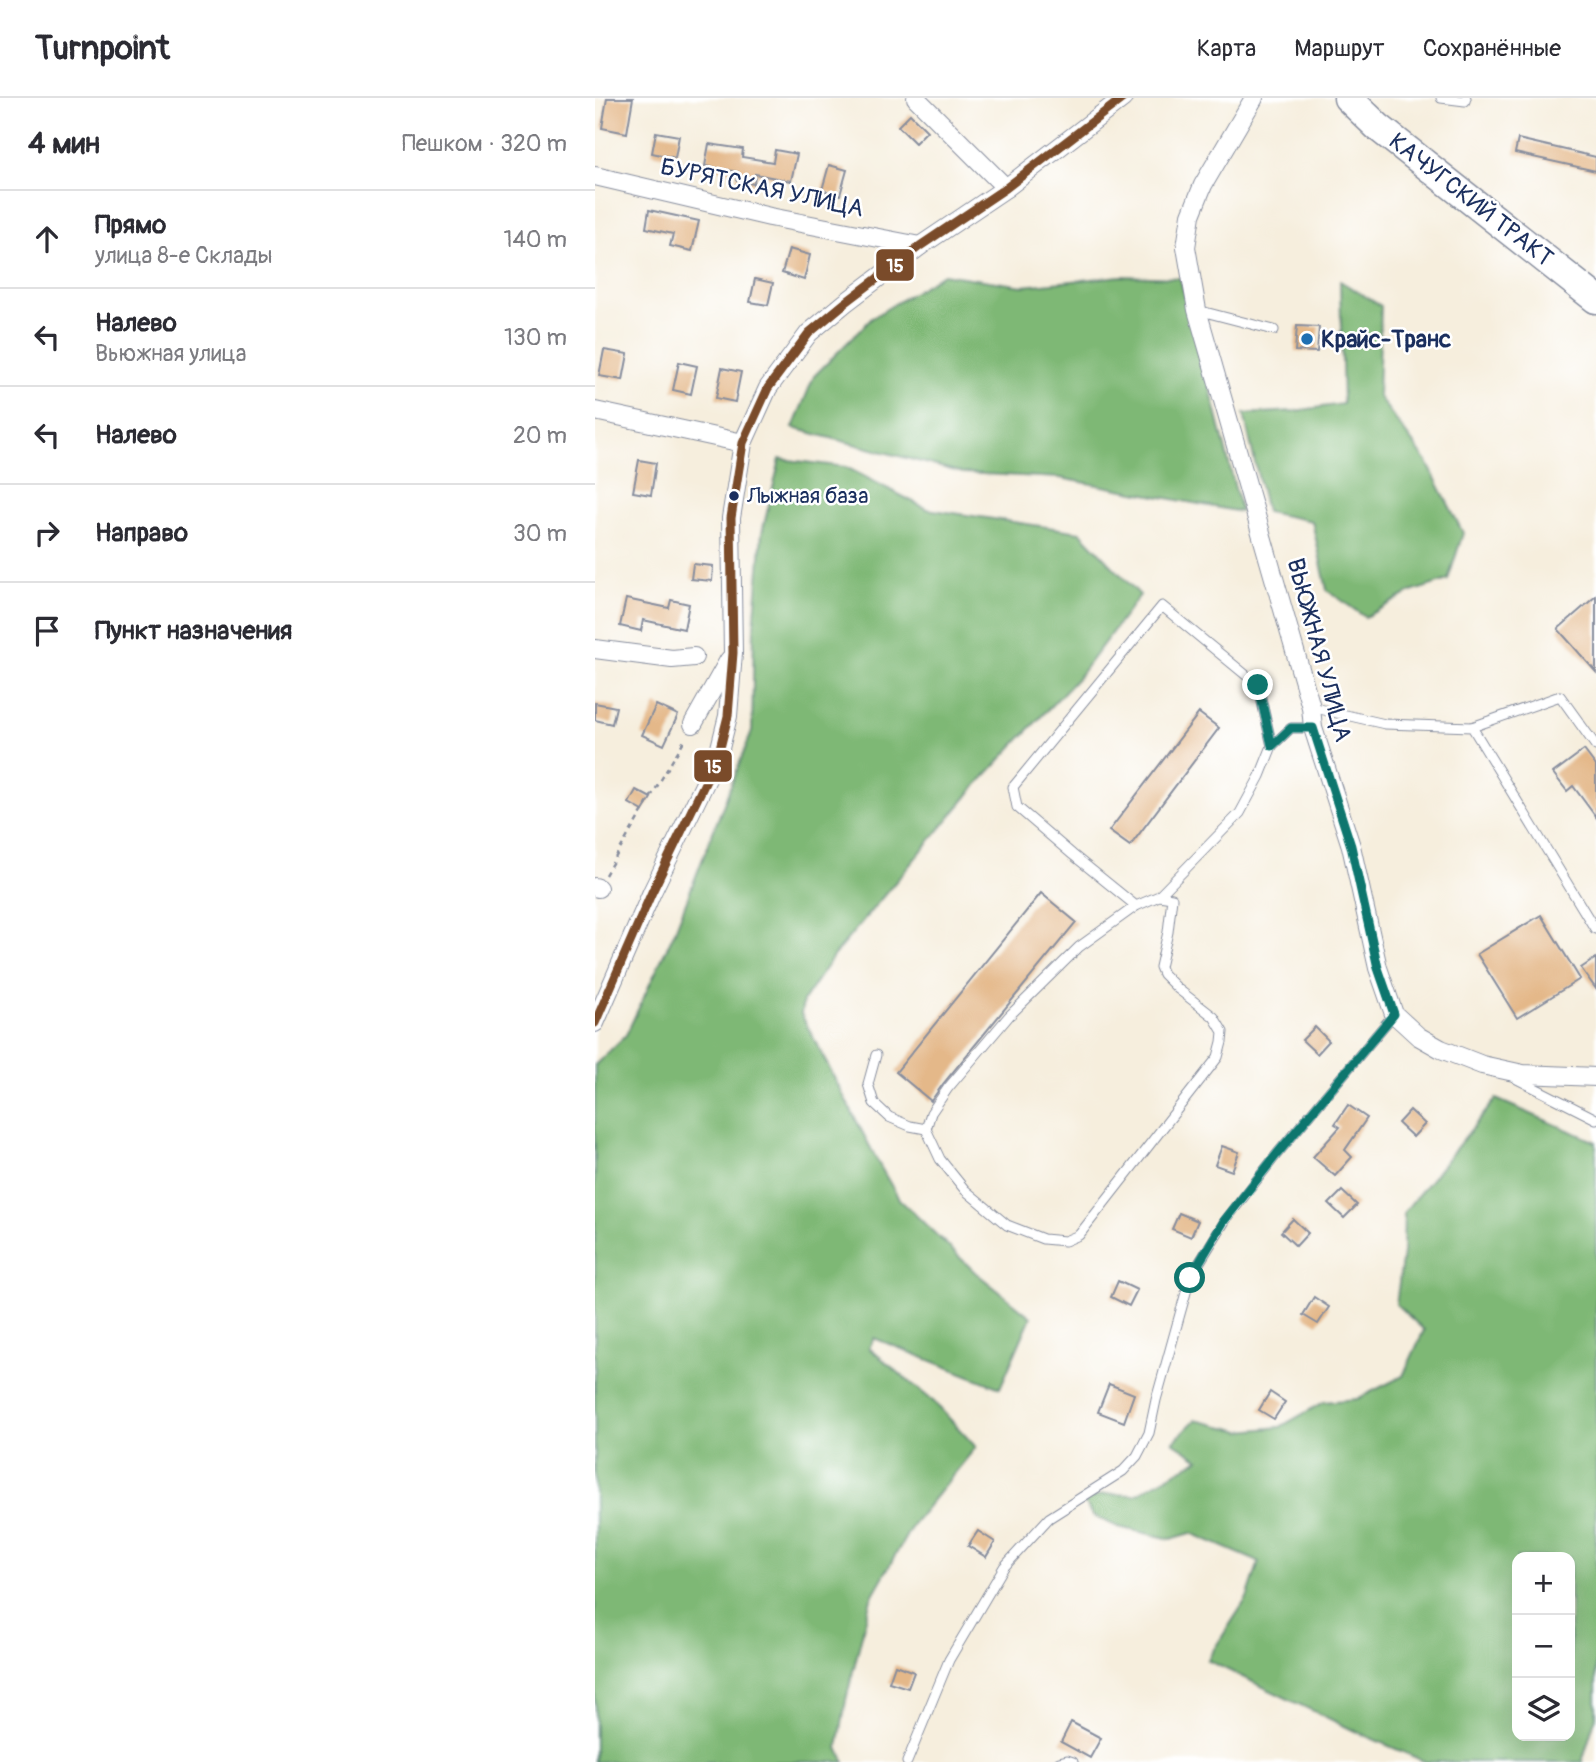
<!DOCTYPE html>
<html lang="ru">
<head>
<meta charset="utf-8">
<style>
  :root { --surface:#fff; --page:#f2f2f3; --text:#2b2b33; --muted:#7c7c81; --line:#e1e1e2 }
  body { margin:0; font-family:Pangolin,sans-serif; background:var(--page); color:var(--text) }
  .controls { position:absolute; right:21px; bottom:21px; display:grid; overflow:hidden; border-radius:14px; box-shadow:0 7px 28px #0002 }
  .controls button { width:63px; height:63px; display:grid; place-items:center; padding:0; border:0; border-bottom:2px solid var(--line); background:var(--surface); color:var(--text); font:35px sans-serif }
  .stop { position:absolute; width:21px; height:21px; margin:-16px; border:5px solid #0f766e; border-radius:50%; background:#fff }
  .stop.end { background:#0f766e; border-color:#fff; box-shadow:0 2px 7px #0008 }
  .list { margin:0; padding:0; list-style:none }
  h2 { display:flex; justify-content:space-between; align-items:center; height:91px; margin:0; padding:0 28px; font-size:30px }
  h2 small { font-size:23px; font-weight:400; color:var(--muted) }
  .list li { display:grid; grid-template-columns:46px 1fr auto; gap:21px; align-items:center; box-sizing:border-box; height:98px; padding:0 28px; border-top:2px solid var(--line) }
  .list b { display:block; font-size:26px; white-space:nowrap }
  .list p { margin:0; font-size:23px; white-space:nowrap; color:var(--muted) }
  .list em { font-size:23px; font-style:normal; color:var(--muted) }
  .icon { flex:none; width:38px; height:38px; fill:none; stroke:currentColor; stroke-width:2; stroke-linecap:round; stroke-linejoin:round }
  .map { position:relative; flex:none; width:1001px; height:1664px; overflow:hidden }
  header { display:flex; align-items:center; gap:42px; box-sizing:border-box; height:98px; padding:0 35px; background:var(--surface); border-bottom:2px solid var(--line) }
  header strong { font-size:33px }
  nav { display:flex; gap:38px; margin-inline-start:auto; font-size:24px }
  main { display:flex }
  aside { flex:1; background:var(--surface) }
  .map>svg:first-child { display:block }
  .forest { fill:#7eb875; stroke:#4c746a; stroke-width:2; fill-rule:evenodd }
  .building { fill:#e4b889 }
  .lines { fill:none; stroke-linecap:round; stroke-linejoin:round }
  .service-casing { stroke:#888e9e; stroke-width:11 }
  .minor-casing { stroke:#888e9e; stroke-width:20 }
  .primary-casing { stroke:#888e9e; stroke-width:31 }
  .path { stroke:#888e9e; stroke-width:2.5; stroke-dasharray:5 5; stroke-linecap:butt }
  .service { stroke:#fff; stroke-width:9 }
  .minor { stroke:#fff; stroke-width:18 }
  .primary { stroke:#fff; stroke-width:28 }
  .bus-1-casing { stroke:#fff; stroke-width:14 }
  .bus-1 { stroke:#7a4b2a; stroke-width:9 }
  .route { stroke:#0f766e; stroke-width:9 }
  .poi-dot { fill:#1f6fb2; stroke:#fff; stroke-width:2.5 }
  .bus-dot { fill:#1b2f5e; stroke:#fff; stroke-width:2.5 }
  .labels { text-anchor:middle; dominant-baseline:central; stroke-width:5; stroke-linejoin:round; paint-order:stroke }
  .bus-label { font-size:22px; fill:#1b2f5e; stroke:#fff; text-anchor:start }
  .street-label { font-size:24px; fill:#1b2f5e; stroke:#fff }
  .poi-label { font-size:24px; font-weight:bold; fill:#1b2f5e; stroke:#fff; text-anchor:start }
  .line-badge { stroke:#fff; stroke-width:2.5 }
  .badge-label { font-size:19px; text-anchor:middle; font-weight:bold; fill:#fff }
</style>
</head>
<body>
<header>
<strong>Turnpoint</strong>
<nav><a>Карта</a><a>Маршрут</a><a>Сохранённые</a></nav>
</header>
<main>
<aside>
<h2>4 мин<small>Пешком · 320 m</small></h2>
<ul class="list">
<li><svg class="icon" aria-label="ahead" viewBox="0 0 24 24"><path d="M12 20V5M6 11l6-6 6 6"/></svg><div><b>Прямо</b><p>улица 8-е Склады</p></div><em>140 m</em></li>
<li><svg class="icon" aria-label="left" viewBox="0 0 24 24"><path d="M17 20v-9H6M10 6l-5 5 5 5"/></svg><div><b>Налево</b><p>Вьюжная улица</p></div><em>130 m</em></li>
<li><svg class="icon" aria-label="left" viewBox="0 0 24 24"><path d="M17 20v-9H6M10 6l-5 5 5 5"/></svg><div><b>Налево</b></div><em>20 m</em></li>
<li><svg class="icon" aria-label="right" viewBox="0 0 24 24"><path d="M7 20v-9h11M14 6l5 5-5 5"/></svg><div><b>Направо</b></div><em>30 m</em></li>
<li><svg class="icon" aria-label="arrive" viewBox="0 0 24 24"><path d="M6 21V4h12l-3 4 3 4H6"/></svg><div><b>Пункт назначения</b></div></li>
</ul>
</aside>
<div class="map">
<svg width="1001" height="1664" viewBox="0 0 1001 1664">
  <rect width="100%" height="100%" fill="#fff"/>
  <filter id="ink" filterUnits="userSpaceOnUse"><feTurbulence type="fractalNoise" baseFrequency=".0143" numOctaves="2"/><feDisplacementMap in="SourceGraphic" scale="14" xChannelSelector="R" yChannelSelector="G"/><feConvolveMatrix kernelMatrix="1 2 1 2 8 2 1 2 1" color-interpolation-filters="sRGB"/></filter>
  <filter id="wash" filterUnits="userSpaceOnUse"><feTurbulence type="fractalNoise" baseFrequency=".00686" numOctaves="4" result="noise"/><feDisplacementMap in="SourceGraphic" scale="28" xChannelSelector="R" yChannelSelector="G"/><feGaussianBlur stdDeviation="1.57" result="paint"/><feColorMatrix in="noise" values="0 0 0 0 0 0 0 0 0 0 0 0 0 0 0 0 0 1.4 0 .05"/><feComposite in="paint" operator="in"/></filter>
  <g filter="url(#wash)">
    <rect width="100%" height="100%" fill="#f6eedd"/>
    <g class="forest">
      <path d="M348,176L428,188L526,178L585,180L618,301L646,414L465,380L368,375L198,330L219,278L277,220Z"/>
      <path d="M745,183L786,208L783,298L832,364L868,435L853,482L816,494L770,519L732,492L717,423L671,414L649,316L700,313L748,306Z"/>
      <path d="M185,361L251,369L332,411L485,434L545,497L485,577L380,689L239,857L208,903L206,916L285,1068L304,1101L380,1174L436,1219L405,1290L279,1240L274,1250L339,1304L381,1349L318,1426L276,1500L251,1602L243,1650L250,1664H0V967L31,937L79,835L157,633L159,529L167,435Z"/>
      <path d="M901,1001L1001,1044V1618L987,1664H831L764,1635L612,1562L652,1500L664,1464L596,1435L576,1441L523,1429L497,1417L488,1402L508,1396L540,1397L604,1361L578,1344L600,1322L647,1333L685,1329L729,1304L762,1301L808,1278L829,1232L801,1206L808,1155L809,1114ZM922,1459H975V1638H922Z"/>
    </g>
    <g id="blocks">
      <g class="building">
        <path d="M12,0H38L32,35L7,30Z"/>
        <path d="M315,16L332,33L320,45L303,28Z"/>
        <path d="M61,34L84,38L80,60L57,55Z"/>
        <path d="M923,41L1001,59V73L920,55Z"/>
        <path d="M114,46L148,51L147,59L178,64L180,52L202,56L196,83L160,76L159,86L142,83L143,74L110,68Z"/>
        <path d="M234,67L252,72L245,97L227,92Z"/>
        <path d="M54,112L104,123L97,153L75,148L78,136L51,130Z"/>
        <path d="M194,151L215,157L209,182L187,175Z"/>
        <path d="M160,181L178,185L173,207L155,204Z"/>
        <path d="M702,228L724,229L722,254L700,253Z"/>
        <path d="M9,252L33,256L28,282L4,278Z"/>
        <path d="M84,264L102,268L96,296L78,292Z"/>
        <path d="M127,270L146,274L140,304L121,300Z"/>
        <path d="M44,362L61,365L56,397L38,394Z"/>
        <path d="M98,466L118,468L117,483L96,481Z"/>
        <path d="M1001,498V574L963,531Z"/>
        <path d="M31,501L74,510L76,502L94,506L89,531L48,522L46,533L25,528Z"/>
        <path d="M0,605L21,609L17,626L0,622Z"/>
        <path d="M61,607L83,617L69,647L47,637Z"/>
        <path d="M604,615L624,630L535,748L514,733Z"/>
        <path d="M989,652L1001,668V719L978,688L972,693L958,675Z"/>
        <path d="M41,692L56,700L48,713L34,705Z"/>
        <path d="M446,795L481,824L348,986L336,1003L301,974Z"/>
        <path d="M946,817L985,881L922,920L882,856Z"/>
        <path d="M1001,860V891L986,870Z"/>
        <path d="M720,929L734,943L722,956L707,942Z"/>
        <path d="M753,1007L772,1020L750,1052L757,1059L740,1078L718,1059L745,1029L740,1026Z"/>
        <path d="M815,1012L830,1026L818,1039L803,1025Z"/>
        <path d="M627,1048L644,1054L637,1073L620,1067Z"/>
        <path d="M747,1093L762,1107L749,1120L734,1106Z"/>
        <path d="M584,1115L603,1123L596,1139L577,1131Z"/>
        <path d="M698,1121L713,1135L701,1148L686,1134Z"/>
        <path d="M523,1183L542,1192L534,1208L516,1199Z"/>
        <path d="M719,1199L734,1209L723,1226L708,1217Z"/>
        <path d="M514,1286L539,1296L529,1324L503,1314Z"/>
        <path d="M675,1294L690,1304L679,1321L664,1312Z"/>
        <path d="M383,1433L400,1444L391,1459L373,1448Z"/>
        <path d="M300,1567L319,1574L313,1590L294,1584Z"/>
        <path d="M476,1624L506,1640L495,1660L466,1644Z"/>
      </g>
    </g>
  </g>
  <g filter="url(#ink)">
    <use href="#blocks" fill-opacity="0" stroke="#888e9e" stroke-width="2"/>
    <g class="lines">
      <defs>
        <g id="service">
          <path d="M846,0L870,3L871,0"/>
          <path d="M602,212L679,232"/>
          <path d="M716,609L790,626L877,629L1000,831"/>
          <path d="M877,629L965,598L1001,648"/>
          <path d="M564,798L577,800L573,834L565,869L568,876L583,891L619,919L628,934L627,944L623,959L484,1137L470,1143L448,1141L412,1127L370,1092L345,1061L331,1031L336,1015L353,990L414,918L484,849L541,808L564,798L645,715L665,678L677,648"/>
          <path d="M541,808L478,757L422,709L418,689L567,508L663,587L677,648L696,630H718"/>
          <path d="M281,957L273,986L279,1005L294,1019L315,1028L331,1031"/>
          <path d="M922,981L1001,1021"/>
          <path d="M312,1664L354,1562L409,1469L454,1420L528,1373L542,1358L554,1335L561,1302L595,1180L630,1123L682,1056L799,916"/>
          <path d="M464,1664L472,1662L478,1664"/>
        </g>
        <g id="minor">
          <path d="M321,0L411,90"/>
          <path d="M659,0L608,87L596,117L591,149L602,212L716,609L718,630L756,748L783,870L799,916L823,938L846,951L887,967L928,976L1001,979"/>
          <path d="M0,78L175,119L325,148"/>
          <path d="M0,313L148,345"/>
          <path d="M0,551L77,561L99,559"/>
          <path d="M98,626L134,562"/>
          <path d="M0,789L3,790"/>
          <path d="M0,925L57,794L123,658L133,618L138,555L136,420L148,345L173,290L214,235L250,205L325,148L411,90L528,0"/>
        </g>
        <path id="primary" d="M753,0L783,29L1001,201"/>
      </defs>
      <use href="#service" class="service-casing"/>
      <use href="#minor" class="minor-casing"/>
      <use href="#primary" class="primary-casing"/>
      <path class="path" d="M10,777L90,641"/>
      <use href="#service" class="service"/>
      <use href="#minor" class="minor"/>
      <use href="#primary" class="primary"/>
      <defs>
        <path id="bus-1" d="M0,925L57,794L123,658L133,618L138,555L136,420L148,345L173,290L214,235L250,205L325,148L411,90L528,0"/>
      </defs>
      <use href="#bus-1" class="bus-1-casing"/>
      <use href="#bus-1" class="bus-1"/>
    </g>
  </g>
  <g class="lines" filter="url(#ink)">
    <path class="route" d="M595,1180L629,1123L682,1056L799,916L783,870L756,748L718,630H696L677,648L663,587"/>
  </g>
  <circle class="poi-dot" cx="712" cy="241" r="7"/>
  <circle class="bus-dot" cx="139" cy="398" r="6"/>
  <g class="labels">
    <g class="bus-label">
      <text x="152" y="398">Лыжная база</text>
    </g>
    <g class="street-label">
      <text transform="translate(167 90) rotate(12)">БУРЯТСКАЯ УЛИЦА</text>
      <text transform="translate(876 102) rotate(38)">КАЧУГСКИЙ ТРАКТ</text>
      <text transform="translate(724 552) rotate(75)">ВЬЮЖНАЯ УЛИЦА</text>
    </g>
    <g class="poi-label">
      <text x="726" y="241">Крайс-Транс</text>
    </g>
  </g>
  <g class="line-badge">
    <rect x="280" y="150" width="40" height="34" rx="7" fill="#7a4b2a"/>
    <rect x="98" y="651" width="40" height="34" rx="7" fill="#7a4b2a"/>
  </g>
  <g class="badge-label">
    <text x="300" y="174">15</text>
    <text x="118" y="675">15</text>
  </g>
</svg>
<div class="controls">
<button>+</button>
<button>−</button>
<button><svg class="icon" aria-label="layers" viewBox="0 0 24 24"><path d="M12 4l9 5-9 5-9-5zM3 14l9 5 9-5"/></svg></button>
</div>
<div class="stop" style="left:595px;top:1180px"></div>
<div class="stop end" style="left:663px;top:587px"></div>
</div>
</main>
</body>
</html>
